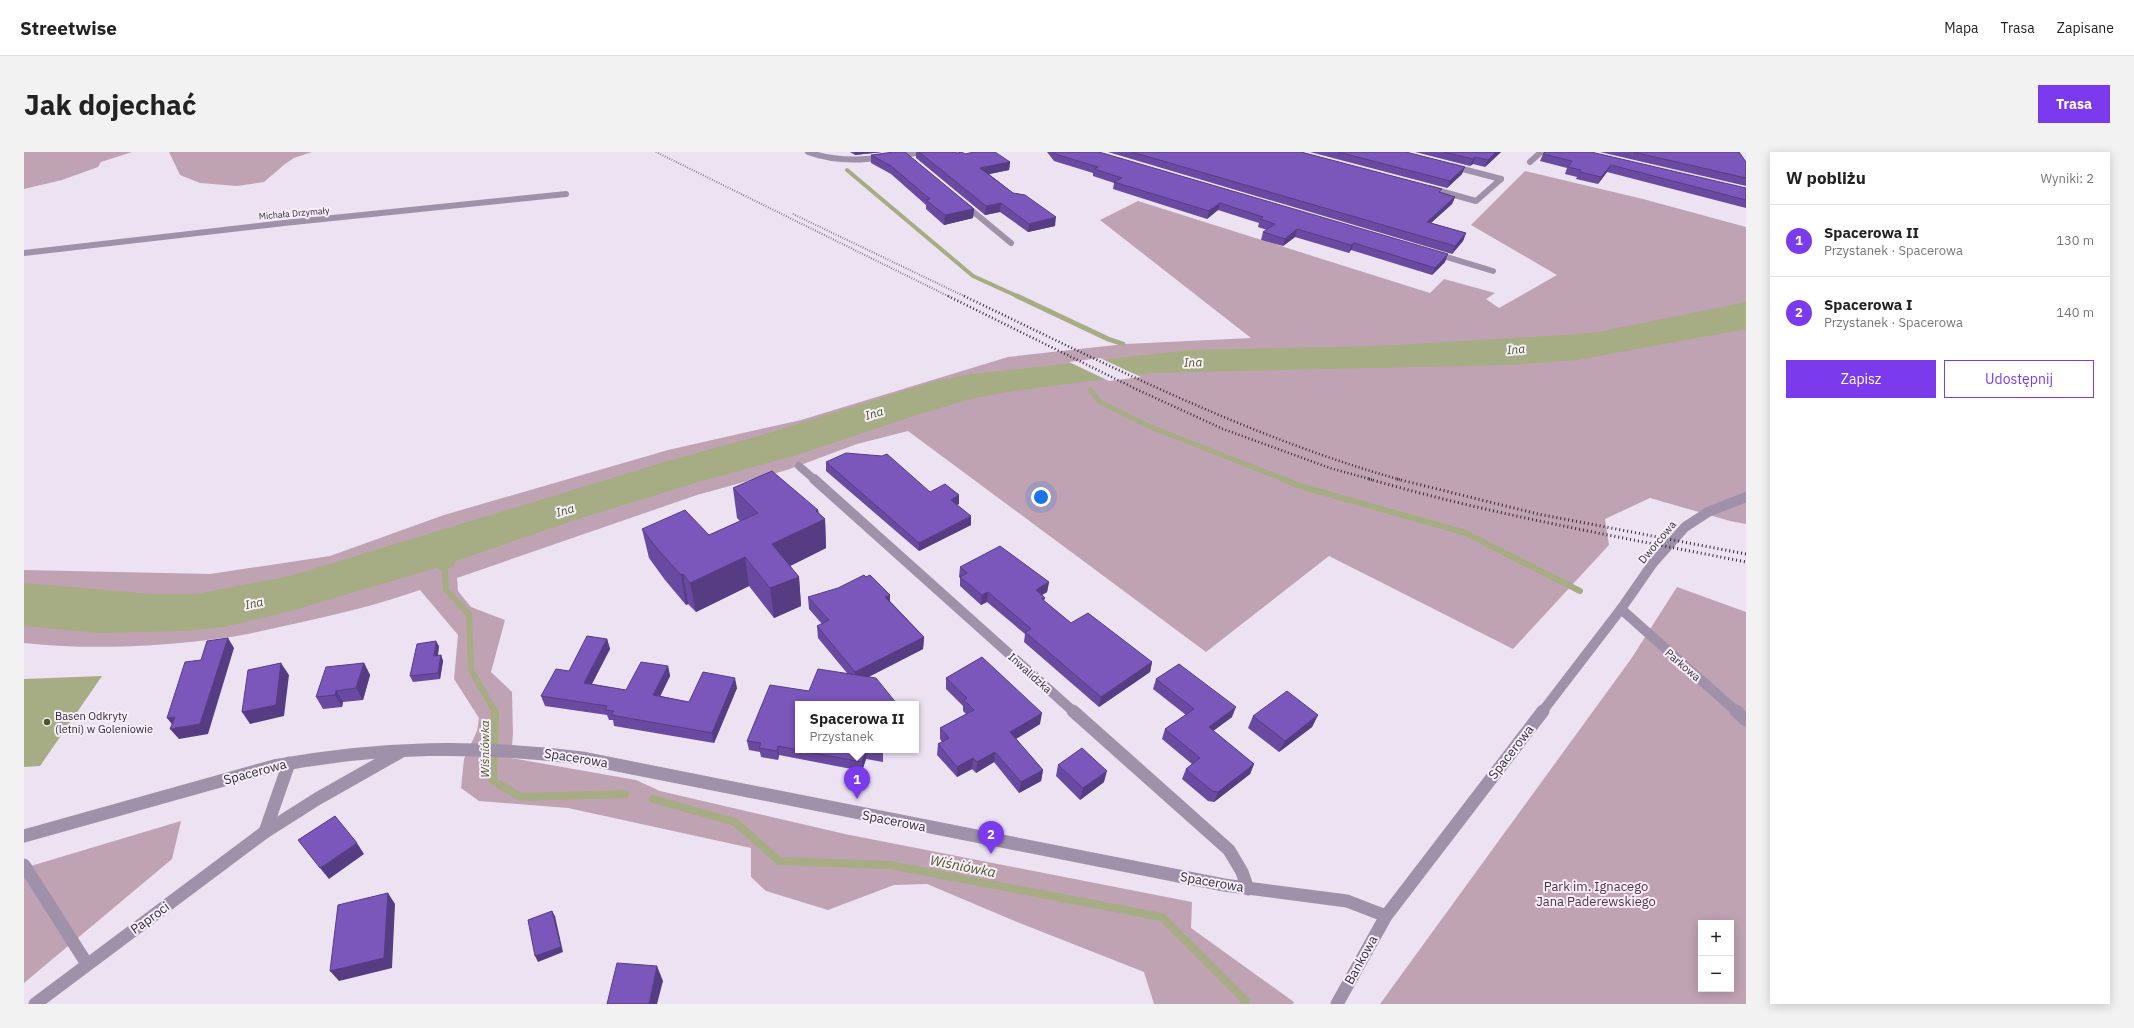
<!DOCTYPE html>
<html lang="pl">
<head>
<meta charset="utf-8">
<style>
  :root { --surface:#fff; --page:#f2f2f2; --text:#222; --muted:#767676; --line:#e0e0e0; --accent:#7c3aed }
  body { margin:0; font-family:"IBM Plex Sans",sans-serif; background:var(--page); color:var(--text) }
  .controls { position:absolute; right:12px; bottom:12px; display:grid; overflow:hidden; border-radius:0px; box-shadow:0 2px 10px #0003 }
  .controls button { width:36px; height:36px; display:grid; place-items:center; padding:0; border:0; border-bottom:1px solid var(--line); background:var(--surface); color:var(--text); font:20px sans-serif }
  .you { position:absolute; left:1017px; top:345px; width:14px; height:14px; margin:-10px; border:3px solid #fff; border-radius:50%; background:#1a73e8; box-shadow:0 0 0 6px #1a73e833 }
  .badge { display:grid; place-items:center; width:26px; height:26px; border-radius:50%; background:var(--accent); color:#fff; font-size:13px; font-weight:700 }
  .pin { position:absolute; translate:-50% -33px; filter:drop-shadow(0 1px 2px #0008) }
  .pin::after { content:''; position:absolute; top:21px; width:14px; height:12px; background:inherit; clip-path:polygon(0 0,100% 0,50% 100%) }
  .popup { position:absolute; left:771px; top:549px; width:124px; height:52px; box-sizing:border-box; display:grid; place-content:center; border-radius:0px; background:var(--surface); filter:drop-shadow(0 1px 3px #0005); font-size:13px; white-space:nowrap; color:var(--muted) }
  .popup b { font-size:15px; color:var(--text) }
  .popup::after { content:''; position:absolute; left:50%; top:100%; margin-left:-8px; border:8px solid transparent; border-top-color:var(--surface) }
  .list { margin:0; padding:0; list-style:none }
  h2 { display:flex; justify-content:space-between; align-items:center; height:52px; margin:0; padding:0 16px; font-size:17px }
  h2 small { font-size:13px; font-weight:400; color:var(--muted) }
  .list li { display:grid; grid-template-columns:26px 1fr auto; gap:12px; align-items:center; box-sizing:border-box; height:72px; padding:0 16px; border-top:1px solid var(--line) }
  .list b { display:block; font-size:15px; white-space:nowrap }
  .list p { margin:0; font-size:13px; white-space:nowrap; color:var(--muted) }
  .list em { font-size:13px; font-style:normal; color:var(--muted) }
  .actions { display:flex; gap:8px; padding:12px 16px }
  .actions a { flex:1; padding:9px 0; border:1px solid var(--accent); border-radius:0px; text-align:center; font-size:14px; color:var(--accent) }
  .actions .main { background:var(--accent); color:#fff }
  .map { position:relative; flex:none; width:1722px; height:852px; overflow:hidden; border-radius:0px }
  header { display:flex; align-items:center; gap:24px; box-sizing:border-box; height:56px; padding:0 20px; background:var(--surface); border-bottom:1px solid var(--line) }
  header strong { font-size:19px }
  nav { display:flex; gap:22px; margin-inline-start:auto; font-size:14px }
  .intro { display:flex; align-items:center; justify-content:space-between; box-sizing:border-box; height:96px; padding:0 24px }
  h1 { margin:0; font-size:28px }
  .button { padding:10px 18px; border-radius:0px; background:var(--accent); color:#fff; font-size:14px; font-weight:700 }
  main { display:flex; gap:24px; padding:0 24px }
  aside { flex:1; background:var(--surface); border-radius:0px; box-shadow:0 2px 10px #0003 }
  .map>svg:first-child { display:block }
  .green { fill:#c0a3b3; fill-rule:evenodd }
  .water { fill:#a6ac83 }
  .pier { fill:#ece2f2 }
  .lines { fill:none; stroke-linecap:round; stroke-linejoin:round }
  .stream-far3 { stroke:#a6ac83; stroke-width:4 }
  .stream-far2 { stroke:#a6ac83; stroke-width:5 }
  .stream-far1 { stroke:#a6ac83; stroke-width:6 }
  .stream { stroke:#a6ac83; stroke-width:8 }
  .service-far1 { stroke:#9f91a9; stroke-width:6 }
  .service { stroke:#9f91a9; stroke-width:13 }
  .minor-far3 { stroke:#9f91a9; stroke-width:6 }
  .minor-far2 { stroke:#9f91a9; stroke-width:8 }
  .minor-far1 { stroke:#9f91a9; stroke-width:10 }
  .minor { stroke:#9f91a9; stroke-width:13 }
  .tertiary-far1 { stroke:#9f91a9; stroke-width:10 }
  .tertiary { stroke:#9f91a9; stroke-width:13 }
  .rail-far2 { stroke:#312c39; stroke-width:2; stroke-dasharray:0.5 2; stroke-linecap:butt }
  .rail-far1 { stroke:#312c39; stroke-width:2.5; stroke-dasharray:1 2.5; stroke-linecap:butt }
  .rail { stroke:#312c39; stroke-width:3; stroke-dasharray:1 3; stroke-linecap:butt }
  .wall { fill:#6a4aa1 }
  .shaded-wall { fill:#563c83 }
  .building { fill:#7b56bb; stroke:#563c83 }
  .poi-dot { fill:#4d5725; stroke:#f6eef9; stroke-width:1.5 }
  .labels { text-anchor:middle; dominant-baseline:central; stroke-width:4; stroke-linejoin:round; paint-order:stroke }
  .far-street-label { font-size:9px; fill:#312c39; stroke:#f6eef9 }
  .street-label { font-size:11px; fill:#312c39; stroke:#f6eef9 }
  .poi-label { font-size:11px; fill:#312c39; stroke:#f6eef9; text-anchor:start }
  .water-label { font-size:12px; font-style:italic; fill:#4d5725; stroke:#f6eef9 }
  .near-street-label { font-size:13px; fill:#312c39; stroke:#f6eef9 }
  .near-park-label { font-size:13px; fill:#553244; stroke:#f6eef9 }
  .near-water-label { font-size:14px; font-style:italic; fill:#4d5725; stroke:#f6eef9 }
</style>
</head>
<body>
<header>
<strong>Streetwise</strong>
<nav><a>Mapa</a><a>Trasa</a><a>Zapisane</a></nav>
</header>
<div class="intro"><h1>Jak dojechać</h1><a class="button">Trasa</a></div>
<main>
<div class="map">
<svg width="1722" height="852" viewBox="0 0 1722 852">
  <rect width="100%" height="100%" fill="#ece2f2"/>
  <g class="green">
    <path d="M0,0H108L77,10L74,15L38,28L0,37Z"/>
    <path d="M145,0H288L270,6L261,12L240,30L213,34L176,31L156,23Z"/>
    <path d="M1501,19L1619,47L1722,75V372L1706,369L1626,346L1581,367L1585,393L1489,497L1305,404L1182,500L884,279L833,292L763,318L673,343L433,426L434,439L447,455L481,468L467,520L488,540L489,582L487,606L612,628L636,639L821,682L1168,750L1167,776L1270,850L1269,852H1130L1120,820L993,770L903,732L870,733L804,758L742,739L727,725V696L544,656L455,649L437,636L440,607L453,579L455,566L430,527L434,483L396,438C356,452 315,462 274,471C249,476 224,483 199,486C134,495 66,498 0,491V418L186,422L306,404L420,363L644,298L777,268L984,205L1101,192L1227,186L1076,68L1114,49L1406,141L1420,127L1471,141L1462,147L1475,156L1533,123L1447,73Z"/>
    <path d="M1653,435L1722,460V852H1356L1607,507ZM1677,771H1707V837H1677Z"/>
    <path d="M157,669L148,707L0,831V716Z"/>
  </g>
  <g class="water">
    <path d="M1722,150V177L1553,208L1487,213L1128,221L983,240L947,247L899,261L773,303L671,331L554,367L432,409L429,415L416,418L412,416L270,458L200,475L162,479L76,481L0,474V431L129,442H172L266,424L644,309L738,283L911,229L948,222L1165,198L1353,194L1540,183L1574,180Z"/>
    <path d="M78,524L16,614L0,615V527Z"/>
  </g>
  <path class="pier" d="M1076,206L1117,225L1085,229L1045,210Z"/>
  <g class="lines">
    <path class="stream-far3" d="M823,18L949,124L995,145"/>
    <g class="stream-far2">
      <path d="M993,144L1084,187L1099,192"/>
      <path d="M1066,238L1076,250L1129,276L1262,328"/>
    </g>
    <g class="stream-far1">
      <path d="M1259,327L1276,334L1442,381L1556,439"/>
      <path d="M420,410L422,438L445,462L447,518L471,560"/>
    </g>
    <g class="stream">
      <path d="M471,559L469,629L497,645L601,642"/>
      <path d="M629,647L711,670L755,709L866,713L1138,765L1222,849L1220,852"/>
    </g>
    <g class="service-far1">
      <path d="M1506,10L1517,0"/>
      <path d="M940,52L987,91"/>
    </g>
    <path class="service" d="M0,713L63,812"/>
    <g class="minor-far3">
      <path d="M784,0C822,14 860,5 899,0"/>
      <path d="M1427,14L1477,27"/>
      <path d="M1405,36L1452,49L1477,27"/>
      <path d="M0,101L260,71L542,42"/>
      <path d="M1409,101L1469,119"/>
    </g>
    <path class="minor-far2" d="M775,314L791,328"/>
    <g class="minor-far1">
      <path d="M790,327L1050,560"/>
      <path d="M1597,457L1713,560"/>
    </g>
    <g class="minor">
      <path d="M1049,559L1205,698L1218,720L1224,737"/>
      <path d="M1712,559L1722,568"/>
      <path d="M241,680L265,611"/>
      <path d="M11,852L241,680L293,647L376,600"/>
    </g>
    <path class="tertiary-far1" d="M1518,560L1597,457L1629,411L1661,375L1684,360L1722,345"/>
    <g class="tertiary">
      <path d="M0,684L250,614C355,594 453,593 558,606L1200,733L1323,749L1362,764"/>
      <path d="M1313,852L1362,764L1519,559"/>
    </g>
    <g class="rail-far2">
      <path d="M632,0L926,145"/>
      <path d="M769,62L942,145"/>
    </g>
    <g class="rail-far1">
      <path d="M924,144L1114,238L1199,277L1306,316L1349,328"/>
      <path d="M940,144C1082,212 1224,285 1377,328"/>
    </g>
    <g class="rail">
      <path d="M1345,327C1469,363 1596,385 1722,410"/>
      <path d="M1373,327L1514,362L1722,402"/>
    </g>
  </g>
  <g class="wall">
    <path d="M826,0H858L831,3Z"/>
    <path d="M892,0H930L933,1L941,2L986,10L985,18L965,22L1031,74L1004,80L976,60L961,63L892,6Z"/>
    <path d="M1023,0H1053L1421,110L1408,123L1327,98L1325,101L1271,85L1259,94L1237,88L1239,80L1243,78L1234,75L1235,71L1194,58L1183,67L1089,37L1090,31L1069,24V21L1030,9Z"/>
    <path d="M1084,0H1277L1417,40L1431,45L1428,52L1407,71L1442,81L1439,89L1428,102Z"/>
    <path d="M1286,0H1382L1438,22L1423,36Z"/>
    <path d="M1391,0H1477L1461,15L1449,12L1446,14Z"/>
    <path d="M1576,0H1715L1722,10V34Z"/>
    <path d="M1519,2L1722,36V56L1583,20L1574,32L1552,27L1553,25L1541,22L1543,16L1516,9Z"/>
    <path d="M847,3L950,57L949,66L920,73L902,57V53L867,22L847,11Z"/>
    <path d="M802,310L906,340L935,343V352L932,353L947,373L895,399L802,319Z"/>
    <path d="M709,336L794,358L795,361L801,367L802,396L766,414L775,425L777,454L750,466L725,434L672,460L664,452L662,453L641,428L625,406L618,377L685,383L716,369L713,366Z"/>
    <path d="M936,415L1025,430L1023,440L1018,443L1021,446L1020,449L1047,471L1128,510L1126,520L1075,555L1000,490L1001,482L963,450L957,453L936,434V426L935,425Z"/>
    <path d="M784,445L866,449L900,485L899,497L844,525L774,552L857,598L859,601V610L842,607L838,619L755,603L754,608L737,605L736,600L725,598L723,589L785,539L823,521L794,486L793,474L798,472L785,457Z"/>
    <path d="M583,487L586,497L568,532L602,538L644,514L646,524L636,544L665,550L713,536L690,591L590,574L589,568H585L583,563L521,554L517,544L545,519Z"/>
    <path d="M415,494L414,503H417L419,509L416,527L389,530L386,524Z"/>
    <path d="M340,511L346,523L339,548L319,550L318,555L299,557L292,545Z"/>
    <path d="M922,526L1016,572L992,587L1019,618L1017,629L995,641L970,610L952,621L948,617L933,625L913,603L914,592L918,590L916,587V576L942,562L939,559V554L922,537Z"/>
    <path d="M1132,527L1208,565L1189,579L1230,612L1226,622L1190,650L1184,649L1158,627L1162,617L1168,612L1138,587L1141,577L1162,563L1129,537Z"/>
    <path d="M1294,563L1288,575L1255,600L1224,576L1229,564Z"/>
    <path d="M1034,613L1080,630L1056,648L1032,624Z"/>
  </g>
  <g class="shaded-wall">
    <path d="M831,0H858L831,3Z"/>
    <path d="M1472,0H1477L1461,15L1464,8Z"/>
    <path d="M1451,5L1449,12L1446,14L1449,7Z"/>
    <path d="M986,10L985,18L956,24V16Z"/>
    <path d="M1587,13L1583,20L1574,32L1577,25Z"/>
    <path d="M1441,15L1438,22L1423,36L1426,29Z"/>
    <path d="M1431,45L1428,52L1400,77L1403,70Z"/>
    <path d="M977,51L976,60L961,63L962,54Z"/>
    <path d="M1196,51L1194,58L1183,67L1185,59Z"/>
    <path d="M950,57L949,66L920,73L921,63Z"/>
    <path d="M1032,65L1031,74L1004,80L1005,72Z"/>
    <path d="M1273,77L1271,85L1259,94L1261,87Z"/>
    <path d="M1442,81L1439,89L1428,102L1431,94Z"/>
    <path d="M1330,91L1327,98L1325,101L1327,93Z"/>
    <path d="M1424,102L1421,110L1408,123L1411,116Z"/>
    <path d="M935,343V352L926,356L927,348Z"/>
    <path d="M794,358L795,369L801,367L802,396L752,421L748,392Z"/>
    <path d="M947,364V373L895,399V391Z"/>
    <path d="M721,405L725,434L672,460L666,431Z"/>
    <path d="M659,422L664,452L662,453L657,423Z"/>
    <path d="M775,425L777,454L750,466L746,436Z"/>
    <path d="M1025,430L1023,440L1010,448L1012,438Z"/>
    <path d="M964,440L963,450L957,453L958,443Z"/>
    <path d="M866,443V455L861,445Z"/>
    <path d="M900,485L899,497L831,532V520Z"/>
    <path d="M204,486L210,496L184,582L155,587L146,577L151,576L143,566L151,565Z"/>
    <path d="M583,487L586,497L563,541L560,531Z"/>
    <path d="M412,489L415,494L413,510L410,504Z"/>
    <path d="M417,503L419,509L416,527L414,521Z"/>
    <path d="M1128,510L1126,520L1075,555L1077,545Z"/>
    <path d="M257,511L265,523L260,564L226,572L218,560Z"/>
    <path d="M340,511L346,523L339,548L332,536Z"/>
    <path d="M644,514L646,524L632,553L629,543Z"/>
    <path d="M711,526L713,536L690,591L688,581Z"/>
    <path d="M312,539L319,550L318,555L311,543Z"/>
    <path d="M1212,555L1208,565L1181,585L1185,575Z"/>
    <path d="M1018,561L1016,572L985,591L986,580Z"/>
    <path d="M1294,563L1288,575L1255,600L1261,589Z"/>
    <path d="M754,594L755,603L754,608L753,599Z"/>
    <path d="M842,598V607L838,619V610Z"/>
    <path d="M971,600L970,610L952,621L953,610Z"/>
    <path d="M949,606L948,617L933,625V615Z"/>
    <path d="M1230,612L1226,622L1190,650L1194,640Z"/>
    <path d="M1019,618L1017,629L995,641L997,630Z"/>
    <path d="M1083,619L1080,630L1056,648L1059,636Z"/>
    <path d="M333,691L340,702L305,727L296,716Z"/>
    <path d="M364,741L371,752L368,816L315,829L306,819Z"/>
    <path d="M528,759L531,764L539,800L514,810L511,804Z"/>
    <path d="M633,814L639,829L633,852H625Z"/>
  </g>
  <g class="building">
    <path d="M870,0H881L950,57L921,63L902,48L906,47L867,14L847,3Z"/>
    <path d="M895,0H930L933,1L938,0L941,2L950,0H971L986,10L956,16L989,41L1001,43L1032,65L1005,72L977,51L962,54Z"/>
    <path d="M1029,0H1075L1424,102L1411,116L1330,91L1327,93L1273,77L1261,87L1239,80L1251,72L1236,67L1239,65L1196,51L1185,59L1090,30L1098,26L1070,17L1074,15L1031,2Z"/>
    <path d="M1108,0H1277L1418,37L1415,40L1431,45L1403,70L1442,81L1431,94Z"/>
    <path d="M1314,0H1382L1441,15L1426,29Z"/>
    <path d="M1420,0H1472L1464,8L1451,5L1449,7Z"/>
    <path d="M1521,0H1567L1722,36V48L1587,13L1577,25L1556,20L1557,18L1544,15L1548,9L1519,2Z"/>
    <path d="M1609,0H1715L1722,10V26Z"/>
    <path d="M822,301L858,304L863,302L906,340L921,332L935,343L927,348L947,364L895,391L802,310Z"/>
    <path d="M748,319L794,358L792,359L801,367L748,392L775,425L746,436L721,405L666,431L659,422L657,423L635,399L618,377L661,358L685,383L734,361L709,336Z"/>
    <path d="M976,394L1025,430L1012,438L1021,446L1018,447L1047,471L1064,461L1128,510L1077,545L1001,480L1007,477L964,440L958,443L936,425L943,421L936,415Z"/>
    <path d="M840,423L842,425L846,423L866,443L861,445L900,485L831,520L793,474L805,468L784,445L814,436Z"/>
    <path d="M563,484L583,487L560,531L602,538L617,510L644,514L629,543L665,550L679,520L711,526L688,581L587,563L590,559L581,558L583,554L517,544L532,517L545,519Z"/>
    <path d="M204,486L176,572L146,577L151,565L143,566L161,510L177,508L183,489Z"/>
    <path d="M412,489L410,504L417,503L414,521L386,524L393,492Z"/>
    <path d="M958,505L1018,561L986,580L1019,618L997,630L971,600L953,610L949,606L933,615L914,592L925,586L916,576L950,558L940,548L943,546L922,526Z"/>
    <path d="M257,511L252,553L218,560L224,518Z"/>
    <path d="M340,511L332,536L312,539L311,543L292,545L302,515Z"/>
    <path d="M1155,512L1212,555L1185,575L1230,612L1194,640L1188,639L1162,617L1176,606L1141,577L1170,557L1132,527Z"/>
    <path d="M794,517L852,526L873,552H774V598L754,594L753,599L735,596L737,591L723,589L746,533L785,539Z"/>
    <path d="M1263,539L1294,563L1261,589L1229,564Z"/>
    <path d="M1058,596L1083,619L1059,636L1034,613Z"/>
    <path d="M774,598H842L838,610Z"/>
    <path d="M842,598H857L859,601Z"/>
    <path d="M311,664L333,691L296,716L274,688Z"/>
    <path d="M364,741L360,806L306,819L314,753Z"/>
    <path d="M528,759L537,795L511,804L504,768Z"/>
    <path d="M593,811L633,814L625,852H583Z"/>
  </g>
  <circle class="poi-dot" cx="23" cy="570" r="4"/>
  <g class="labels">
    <g class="far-street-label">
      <text transform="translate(270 61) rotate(-5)">Michała Drzymały</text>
    </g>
    <g class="street-label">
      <text transform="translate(1633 390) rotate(-50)">Dworcowa</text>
      <text transform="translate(1659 513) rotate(41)">Parkowa</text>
      <text transform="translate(1006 521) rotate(42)">Inwalidzka</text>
    </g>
    <g class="poi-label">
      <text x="31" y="564">Basen Odkryty<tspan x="31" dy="13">(letni) w Goleniowie</tspan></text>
    </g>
    <g class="water-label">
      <text transform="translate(1492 197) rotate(-5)">Ina</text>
      <text transform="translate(1169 210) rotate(-2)">Ina</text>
      <text transform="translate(850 261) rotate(-17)">Ina</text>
      <text transform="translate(541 358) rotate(-17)">Ina</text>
      <text transform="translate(230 451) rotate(-12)">Ina</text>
      <text transform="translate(460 597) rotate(-90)">Wiśniówka</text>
    </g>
    <g class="near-street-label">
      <text transform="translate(1487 600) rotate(-52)">Spacerowa</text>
      <text transform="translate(552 606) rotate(9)">Spacerowa</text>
      <text transform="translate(231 620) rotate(-15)">Spacerowa</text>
      <text transform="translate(870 669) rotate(11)">Spacerowa</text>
      <text transform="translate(1188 730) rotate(10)">Spacerowa</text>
      <text transform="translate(126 766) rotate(-36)">Paproci</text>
      <text transform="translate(1337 808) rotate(-61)">Bankowa</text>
    </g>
    <g class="near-park-label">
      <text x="1572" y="734">Park im. Ignacego<tspan x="1572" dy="15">Jana Paderewskiego</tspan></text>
    </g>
    <g class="near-water-label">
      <text transform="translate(939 714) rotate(11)">Wiśniówka</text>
    </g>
  </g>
</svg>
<div class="controls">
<button>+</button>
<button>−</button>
</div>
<div class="you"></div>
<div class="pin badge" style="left:833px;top:647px">1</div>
<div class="popup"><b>Spacerowa II</b>Przystanek</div>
<div class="pin badge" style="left:967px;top:702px">2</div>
</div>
<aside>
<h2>W pobliżu<small>Wyniki: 2</small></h2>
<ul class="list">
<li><span class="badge">1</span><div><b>Spacerowa II</b><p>Przystanek · Spacerowa</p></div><em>130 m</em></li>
<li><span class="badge">2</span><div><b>Spacerowa I</b><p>Przystanek · Spacerowa</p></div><em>140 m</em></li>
</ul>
<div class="actions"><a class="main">Zapisz</a><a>Udostępnij</a></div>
</aside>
</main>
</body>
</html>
